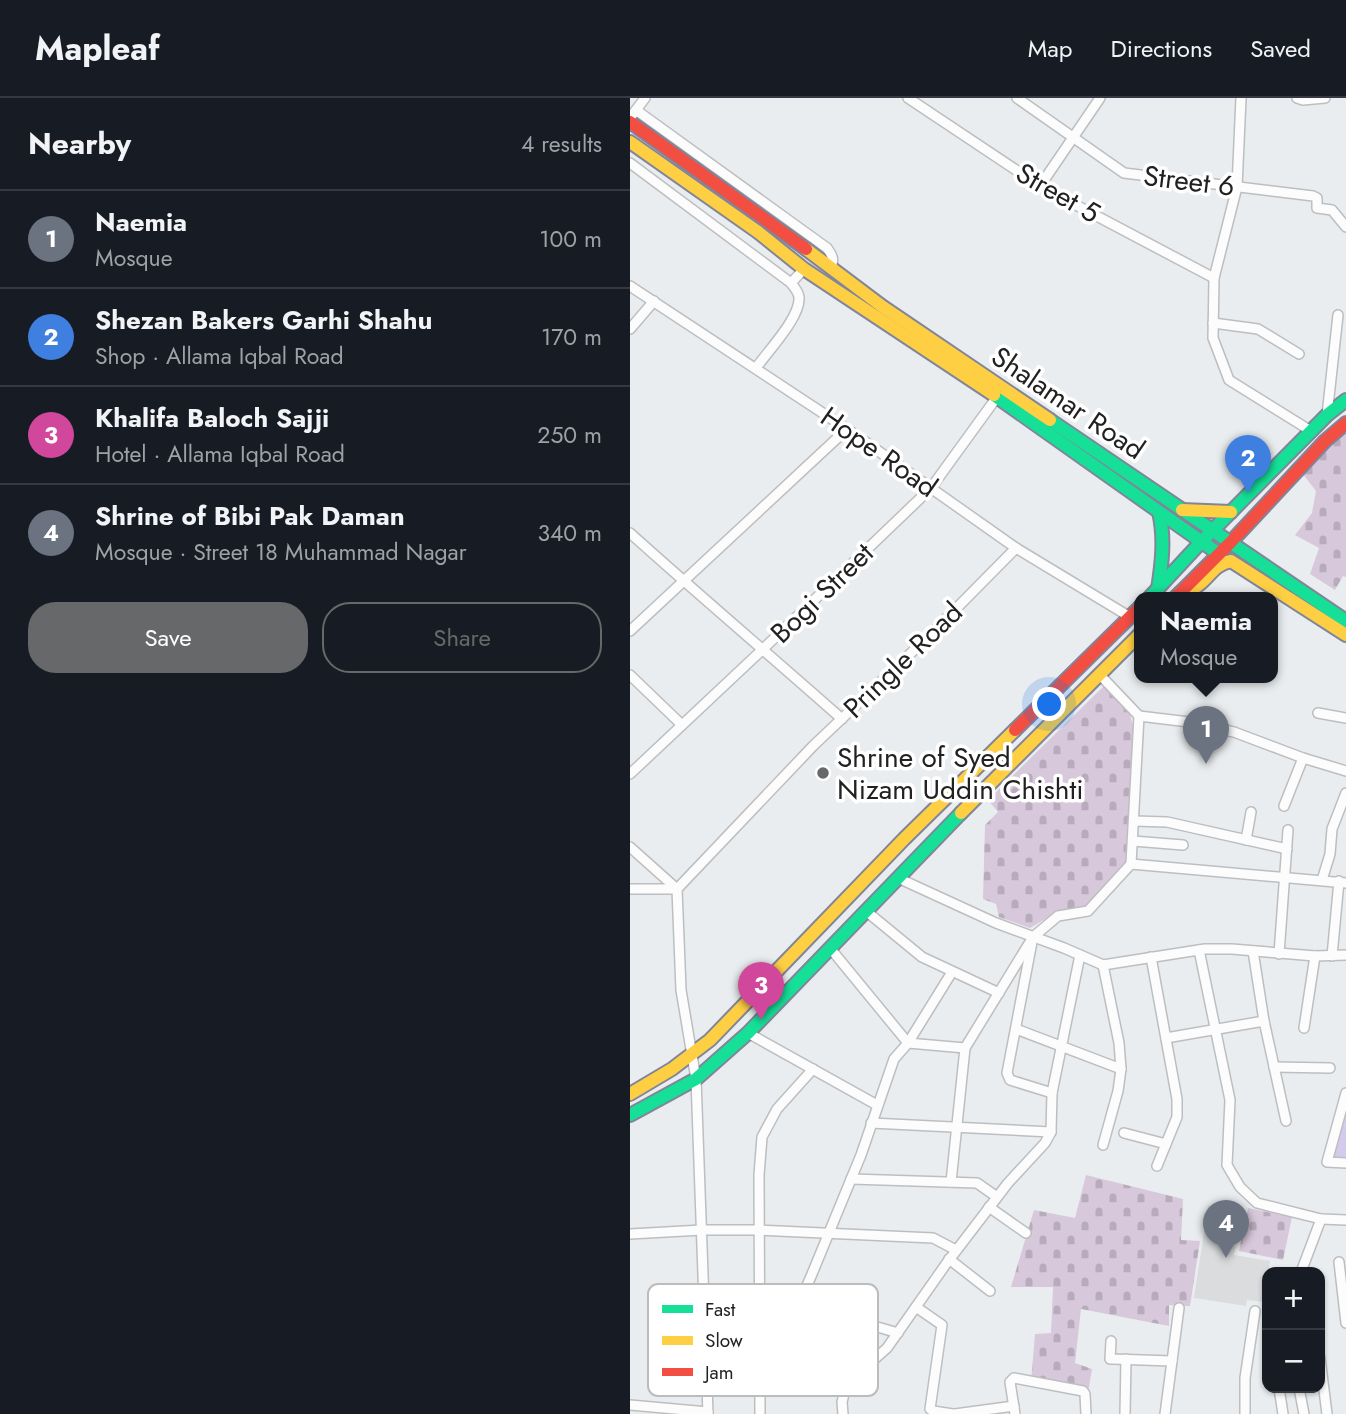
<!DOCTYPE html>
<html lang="en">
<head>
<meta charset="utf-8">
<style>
  :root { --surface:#171b24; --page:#242831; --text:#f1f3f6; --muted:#9ea1a6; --line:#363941; --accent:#676869 }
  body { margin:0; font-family:Jost,sans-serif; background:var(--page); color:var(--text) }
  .controls { position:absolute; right:21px; bottom:21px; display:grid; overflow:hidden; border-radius:14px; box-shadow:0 2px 5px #0004 }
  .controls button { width:63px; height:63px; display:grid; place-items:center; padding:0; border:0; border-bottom:2px solid var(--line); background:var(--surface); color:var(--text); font:35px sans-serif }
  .you { position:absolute; left:420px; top:607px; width:24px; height:24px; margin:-18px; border:5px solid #fff; border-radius:50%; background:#1a73e8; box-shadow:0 0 0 10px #1a73e833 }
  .badge { display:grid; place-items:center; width:46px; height:46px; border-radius:50%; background:var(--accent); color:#fff; font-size:23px; font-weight:700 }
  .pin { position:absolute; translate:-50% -58px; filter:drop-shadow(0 2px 4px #0008) }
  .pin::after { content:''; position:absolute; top:37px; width:24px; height:21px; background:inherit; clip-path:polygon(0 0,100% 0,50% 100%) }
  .popup { position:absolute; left:504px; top:494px; width:144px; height:91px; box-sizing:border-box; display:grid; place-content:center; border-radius:14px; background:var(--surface); filter:drop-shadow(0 2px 5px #0005); font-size:23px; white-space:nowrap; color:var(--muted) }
  .popup b { font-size:26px; color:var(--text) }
  .popup::after { content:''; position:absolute; left:50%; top:100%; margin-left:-14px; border:14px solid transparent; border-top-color:var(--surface) }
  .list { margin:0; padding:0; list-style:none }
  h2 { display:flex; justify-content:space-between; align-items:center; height:91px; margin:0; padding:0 28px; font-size:30px }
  h2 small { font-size:23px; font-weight:400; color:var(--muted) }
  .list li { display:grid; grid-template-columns:46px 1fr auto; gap:21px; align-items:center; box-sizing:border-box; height:98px; padding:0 28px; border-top:2px solid var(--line) }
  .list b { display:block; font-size:26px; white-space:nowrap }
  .list p { margin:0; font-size:23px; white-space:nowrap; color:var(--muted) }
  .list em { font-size:23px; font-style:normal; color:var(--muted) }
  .actions { display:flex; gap:14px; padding:21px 28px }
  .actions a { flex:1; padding:16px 0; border:2px solid var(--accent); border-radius:28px; text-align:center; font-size:24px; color:var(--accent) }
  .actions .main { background:var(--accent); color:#fff }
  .map { position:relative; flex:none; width:716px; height:1316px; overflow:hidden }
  header { display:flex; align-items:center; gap:42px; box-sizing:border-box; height:98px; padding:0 35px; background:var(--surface); border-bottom:2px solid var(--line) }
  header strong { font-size:33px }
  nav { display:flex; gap:38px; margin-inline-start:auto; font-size:24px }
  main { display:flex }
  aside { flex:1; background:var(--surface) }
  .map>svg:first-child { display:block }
  .religious { fill:#dbdcdd }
  .grass { fill:url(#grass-tufts) }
  .cemetery { fill:url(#cemetery-stones) }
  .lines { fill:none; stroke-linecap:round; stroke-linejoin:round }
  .street-casing { stroke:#bdbebf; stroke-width:12 }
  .fast-casing { stroke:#81859a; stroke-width:16 }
  .slow-casing { stroke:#81859a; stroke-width:16 }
  .jam-casing { stroke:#81859a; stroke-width:16 }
  .street { stroke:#fcfcfd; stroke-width:9 }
  .fast { stroke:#16e098; stroke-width:12 }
  .slow { stroke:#ffcf43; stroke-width:12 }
  .jam { stroke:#f24e42; stroke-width:12 }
  .poi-dot { fill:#676869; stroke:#fff; stroke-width:2.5 }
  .labels { text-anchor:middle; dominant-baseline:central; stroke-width:7; stroke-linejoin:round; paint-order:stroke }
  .street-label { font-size:28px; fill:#212121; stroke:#fff }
  .poi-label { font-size:28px; fill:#212121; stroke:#fff; text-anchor:start }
  .key { fill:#fff; stroke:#bcbcbc; stroke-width:2 }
  .key-label { font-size:19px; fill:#212121 }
</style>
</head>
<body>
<header>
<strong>Mapleaf</strong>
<nav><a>Map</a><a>Directions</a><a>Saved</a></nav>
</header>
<main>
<aside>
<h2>Nearby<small>4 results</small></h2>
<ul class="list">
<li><span class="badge" style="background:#6b7280">1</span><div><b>Naemia</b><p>Mosque</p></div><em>100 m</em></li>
<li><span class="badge" style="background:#3f7fe0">2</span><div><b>Shezan Bakers Garhi Shahu</b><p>Shop · Allama Iqbal Road</p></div><em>170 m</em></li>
<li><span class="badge" style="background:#d1479c">3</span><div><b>Khalifa Baloch Sajji</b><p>Hotel · Allama Iqbal Road</p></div><em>250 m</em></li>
<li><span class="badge" style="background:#6b7280">4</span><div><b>Shrine of Bibi Pak Daman</b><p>Mosque · Street 18 Muhammad Nagar</p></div><em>340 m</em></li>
</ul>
<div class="actions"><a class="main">Save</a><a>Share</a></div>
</aside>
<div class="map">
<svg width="716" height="1316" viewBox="0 0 716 1316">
  <defs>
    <pattern id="grass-tufts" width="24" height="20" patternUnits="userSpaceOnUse" patternTransform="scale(1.75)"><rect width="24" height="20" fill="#d3caed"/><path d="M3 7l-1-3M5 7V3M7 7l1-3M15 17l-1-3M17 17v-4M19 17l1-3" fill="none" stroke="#b5adcb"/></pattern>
    <pattern id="cemetery-stones" width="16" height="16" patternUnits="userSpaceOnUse" patternTransform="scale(1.75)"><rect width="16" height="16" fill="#d7c8db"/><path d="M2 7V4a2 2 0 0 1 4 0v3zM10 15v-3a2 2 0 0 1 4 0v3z" fill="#b8acbc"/></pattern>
  </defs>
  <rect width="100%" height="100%" fill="#eaedef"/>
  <path class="religious" d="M578,1108L611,1113L604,1157L640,1163L634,1204L617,1202L616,1208L564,1200Z"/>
  <path class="grass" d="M716,1009V1065L698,1060Z"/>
  <g class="cemetery">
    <path d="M716,333V479L713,478L705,492L680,476L689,450L665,437L682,415L686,393L673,376Z"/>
    <path d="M475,587L499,613L505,635L496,765L458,808L427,814L400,830L369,819L366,806L353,801L355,727L368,714L358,702Z"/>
    <path d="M456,1077L553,1101L551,1142L570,1143L560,1208L539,1207V1228L451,1211L445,1265L462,1271L458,1295L401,1284L405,1236L421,1235L423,1189H381L404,1112L445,1120Z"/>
    <path d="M618,1110L662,1119L653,1162L609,1153Z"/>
  </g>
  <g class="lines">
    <defs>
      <g id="street">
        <path d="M278,0L410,88L584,180"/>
        <path d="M387,0L494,75L683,98L687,100V110L702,112L716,129"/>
        <path d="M611,0L607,89L584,180L583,240L599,282L681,333"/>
        <path d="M667,0L673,2L695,0"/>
        <path d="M6,12L15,0"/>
        <path d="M0,20L6,12L197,150C203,158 204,162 201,171"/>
        <path d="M0,65L161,185L174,171"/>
        <path d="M410,88L470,0"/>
        <path d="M0,188L217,331L386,450L500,519"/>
        <path d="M583,225L628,231L669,256"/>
        <path d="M0,231L24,203"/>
        <path d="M126,270C137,254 171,219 169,199C168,193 164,189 161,185"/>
        <path d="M697,317L708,217"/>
        <path d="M0,435C70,498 142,559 212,621"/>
        <path d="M0,533L217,331"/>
        <path d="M0,577L52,627"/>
        <path d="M688,615L716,620"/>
        <path d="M509,618L559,624L604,634L673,660L716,673"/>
        <path d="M0,676L133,551L301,390L367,299"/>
        <path d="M654,708L673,660"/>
        <path d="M504,723L537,724L657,751"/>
        <path d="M616,742L621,714"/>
        <path d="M503,743L553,747"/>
        <path d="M0,749L47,791L51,892L66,981L78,1316"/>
        <path d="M501,766L716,785"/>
        <path d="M268,780L366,825L434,850L473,867L575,851H602L685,858L716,857"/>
        <path d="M692,782L700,756L702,731L716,695"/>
        <path d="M0,791H47L183,648L302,535L386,450"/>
        <path d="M236,813L292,859L369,895"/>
        <path d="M402,844L377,975L380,982L422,995"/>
        <path d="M569,852L600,1002L597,1067L610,1089L627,1105L691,1121L716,1122"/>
        <path d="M623,853L634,923L656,1023"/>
        <path d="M649,856L658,732"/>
        <path d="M702,858L709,783"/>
        <path d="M521,859L547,1001V1019L527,1068"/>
        <path d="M473,867L489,945L491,971L488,993L473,1047"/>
        <path d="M322,874L278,945L335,950"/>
        <path d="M674,930L685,858"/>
        <path d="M386,931L491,971"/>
        <path d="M118,935L247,1007"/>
        <path d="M536,940L634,923"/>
        <path d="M644,969L700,970"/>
        <path d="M716,995L697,1064L716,1065"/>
        <path d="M241,1025L421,1034"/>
        <path d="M494,1035L536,1046"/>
        <path d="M221,1081L347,1085L367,1099"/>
        <path d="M321,1084L335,950L403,839L428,818L458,813L501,766L509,618L470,577"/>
        <path d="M359,1109L396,1135"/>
        <path d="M0,1136L72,1132H129L303,1140L326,1152"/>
        <path d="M319,1161L360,1193"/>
        <path d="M709,1164L716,1225"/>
        <path d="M671,1174L691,1121"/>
        <path d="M74,1204L129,1206H169L268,1235"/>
        <path d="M286,1209L312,1227L300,1311L303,1313L323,1316"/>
        <path d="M481,1243L480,1261H482L542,1263"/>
        <path d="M148,1254L221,1282"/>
        <path d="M690,1260L697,1316"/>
        <path d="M649,1290L653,1316"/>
        <path d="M669,1290L674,1316"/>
        <path d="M131,1293L182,1176L231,1057L264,961L278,945L200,850"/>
        <path d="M0,1307L78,1314"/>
        <path d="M130,1316L129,1077L132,1039L147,1011L183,971"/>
        <path d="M213,1316L212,1304L215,1292L221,1282L257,1250L316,1166L378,1085L415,1045L421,1034L422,995L450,857"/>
        <path d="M325,1316L384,1308"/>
        <path d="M385,1316L380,1284L384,1280L453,1293L455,1296L456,1316"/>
        <path d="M495,1316L496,1261"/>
        <path d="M535,1316L549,1210"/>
        <path d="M615,1316V1280L625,1213"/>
      </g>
      <g id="fast">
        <path d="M364,297L589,456"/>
        <path d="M420,322L716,523"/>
        <path d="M528,491C532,465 535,440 529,414"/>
        <path d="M519,500L572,443L697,317L716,302"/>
        <path d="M0,1017L66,981L118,935L331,715"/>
      </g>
      <g id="slow">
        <path d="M0,44L128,134L174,171L364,297"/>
        <path d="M176,151L253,209L420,322"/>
        <path d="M552,412L601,414"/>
        <path d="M550,495C578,490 578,467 601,463L716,537"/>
        <path d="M331,715L510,536"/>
        <path d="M0,996L42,971L80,942L274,741L385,632"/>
      </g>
      <g id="jam">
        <path d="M0,24L176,151"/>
        <path d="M545,500L600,445L695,343L716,325"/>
        <path d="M385,632L510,509"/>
      </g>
    </defs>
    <use href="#street" class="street-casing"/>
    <use href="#fast" class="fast-casing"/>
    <use href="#slow" class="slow-casing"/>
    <use href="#jam" class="jam-casing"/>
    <use href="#street" class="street"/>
    <use href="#fast" class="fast"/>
    <use href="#slow" class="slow"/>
    <use href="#jam" class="jam"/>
  </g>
  <circle class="poi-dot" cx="193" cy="675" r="7"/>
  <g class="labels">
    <g class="street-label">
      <text transform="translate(559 83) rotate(7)">Street 6</text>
      <text transform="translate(428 95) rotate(30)">Street 5</text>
      <text transform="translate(438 305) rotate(34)">Shalamar Road</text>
      <text transform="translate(249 354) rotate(35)">Hope Road</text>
      <text transform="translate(192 495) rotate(-44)">Bogi Street</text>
      <text transform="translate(273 562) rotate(-44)">Pringle Road</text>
    </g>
    <g class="poi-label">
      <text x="207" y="659">Shrine of Syed<tspan x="207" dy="32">Nizam Uddin Chishti</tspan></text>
    </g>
  </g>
  <rect x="18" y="1186" width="230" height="112" rx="10" class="key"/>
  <rect x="32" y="1207" width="31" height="8" fill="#16e098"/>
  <rect x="32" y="1238" width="31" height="9" fill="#ffcf43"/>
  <rect x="32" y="1270" width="31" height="8" fill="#f24e42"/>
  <g class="key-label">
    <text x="75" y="1218">Fast</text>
    <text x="75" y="1249">Slow</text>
    <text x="75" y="1281">Jam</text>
  </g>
</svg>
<div class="controls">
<button>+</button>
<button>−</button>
</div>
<div class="you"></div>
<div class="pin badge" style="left:576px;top:666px;background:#6b7280">1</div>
<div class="popup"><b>Naemia</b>Mosque</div>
<div class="pin badge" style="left:618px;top:395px;background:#3f7fe0">2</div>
<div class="pin badge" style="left:131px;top:922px;background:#d1479c">3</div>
<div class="pin badge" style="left:596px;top:1160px;background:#6b7280">4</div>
</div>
</main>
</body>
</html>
